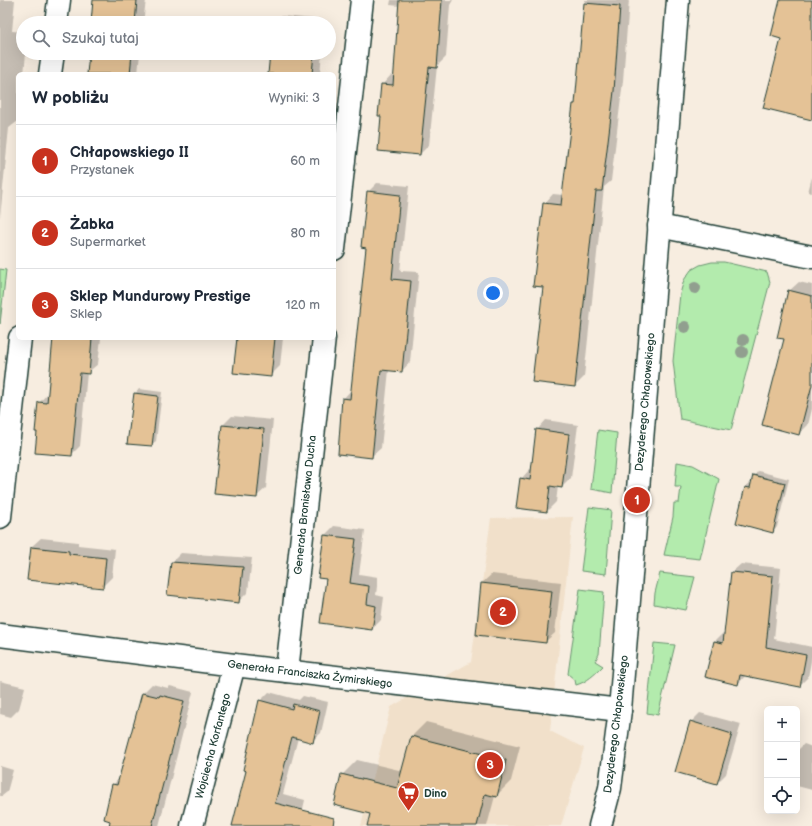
<!DOCTYPE html>
<html lang="pl">
<head>
<meta charset="utf-8">
<style>
  :root { --surface:#fff; --page:#f6f6f7; --text:#1f2937; --muted:#747a83; --line:#e0e1e3; --accent:#c8321e }
  body { margin:0; font-family:"Balsamiq Sans",sans-serif; background:var(--page); color:var(--text) }
  .controls { position:absolute; right:12px; bottom:12px; display:grid; overflow:hidden; border-radius:6px; box-shadow:0 4px 16px #0002 }
  .controls button { width:36px; height:36px; display:grid; place-items:center; padding:0; border:0; border-bottom:1px solid var(--line); background:var(--surface); color:var(--text); font:20px sans-serif }
  .you { position:absolute; left:493px; top:293px; width:14px; height:14px; margin:-10px; border:3px solid #fff; border-radius:50%; background:#1a73e8; box-shadow:0 0 0 6px #1a73e833 }
  .badge { display:grid; place-items:center; width:26px; height:26px; border-radius:50%; background:var(--accent); color:#fff; font-size:13px; font-weight:700 }
  .pin { position:absolute; translate:-50% -50%; border:2px solid #fff; box-shadow:0 1px 4px #0006 }
  .list { margin:0; padding:0; list-style:none }
  h2 { display:flex; justify-content:space-between; align-items:center; height:52px; margin:0; padding:0 16px; font-size:17px }
  h2 small { font-size:13px; font-weight:400; color:var(--muted) }
  .list li { display:grid; grid-template-columns:26px 1fr auto; gap:12px; align-items:center; box-sizing:border-box; height:72px; padding:0 16px; border-top:1px solid var(--line) }
  .list b { display:block; font-size:15px; white-space:nowrap }
  .list p { margin:0; font-size:13px; white-space:nowrap; color:var(--muted) }
  .list em { font-size:13px; font-style:normal; color:var(--muted) }
  .icon { flex:none; width:22px; height:22px; fill:none; stroke:currentColor; stroke-width:2; stroke-linecap:round; stroke-linejoin:round }
  .map { position:relative; flex:none; width:812px; height:826px; overflow:hidden }
  .search { position:absolute; background:var(--surface); box-shadow:0 4px 16px #0002; left:16px; top:16px; width:320px; height:44px; display:flex; align-items:center; gap:10px; box-sizing:border-box; padding:0 14px; border-radius:22px; color:var(--muted); font-size:15px }
  .panel { position:absolute; background:var(--surface); box-shadow:0 4px 16px #0002; left:16px; top:72px; width:320px; height:268px; border-radius:6px }
  .map>svg:first-child { display:block }
  .built { fill:#f1e0ca }
  .green { fill:#b3ebad; stroke:#699470 }
  .shadow { fill:#0003 }
  .building { fill:#e4c296; stroke:#1f3d34 }
  .lines { fill:none; stroke-linecap:round; stroke-linejoin:round }
  .minor-casing { stroke:#1f3d34; stroke-width:25 }
  .tertiary-casing { stroke:#1f3d34; stroke-width:25 }
  .minor { stroke:#fff; stroke-width:22 }
  .tertiary { stroke:#fff; stroke-width:22 }
  .tree { fill:#919f8f }
  .labels { text-anchor:middle; dominant-baseline:central; stroke-width:3.5; stroke-linejoin:round; paint-order:stroke }
  .street-label { font-size:11px; fill:#1f3d34; stroke:#fff }
  .poi-label { font-size:11px; font-weight:bold; fill:#1f3d34; stroke:#fff; text-anchor:start }
</style>
</head>
<body>
<div class="map">
<svg width="812" height="826" viewBox="0 0 812 826">
  <rect width="100%" height="100%" fill="#f7ede0"/>
  <filter id="ink" filterUnits="userSpaceOnUse"><feTurbulence type="fractalNoise" baseFrequency=".025" numOctaves="2"/><feDisplacementMap in="SourceGraphic" scale="8" xChannelSelector="R" yChannelSelector="G"/><feConvolveMatrix kernelMatrix="1 2 1 2 8 2 1 2 1" color-interpolation-filters="sRGB"/></filter>
  <g filter="url(#ink)">
    <path class="built" d="M573,517L550,731L584,748L561,826H361L391,707L471,662L491,518Z"/>
    <g class="green">
      <path d="M712,262H724L767,272L770,282L731,430L680,419L673,361L680,294L684,280L691,270L700,265Z"/>
      <path d="M0,269L6,270L0,324Z"/>
      <path d="M598,430L617,433L612,493L591,489Z"/>
      <path d="M677,462L693,465L719,479L700,559L664,555L673,517L674,503H679L681,487H675Z"/>
      <path d="M589,507L611,510L606,574L581,571Z"/>
      <path d="M660,573L695,577L686,610L654,604L655,593Z"/>
      <path d="M580,589L604,592L599,654L595,661L603,666C595,674 587,682 576,685L575,680L568,674Z"/>
      <path d="M654,643L675,645L658,715L647,713Z"/>
    </g>
    <g class="shadow">
      <path d="M0,0H15L12,31L23,32V53H26L24,74H18V121L9,128L0,218Z"/>
      <path d="M94,0H146L143,23H92Z"/>
      <path d="M391,0H453L450,5L446,57L437,66L429,145L420,154L382,115V85L391,75L395,76L400,6L390,5Z"/>
      <path d="M585,0H629L623,81L611,181L604,187L584,377L575,386L544,286V204L553,194L563,195L574,104L576,102Z"/>
      <path d="M282,16L326,20L325,23H275Z"/>
      <path d="M90,53H140L138,74H88Z"/>
      <path d="M271,53H322L320,74H269Z"/>
      <path d="M812,177V193L808,192Z"/>
      <path d="M377,183L409,186L400,271L419,272L410,362L402,371L389,370L381,448L372,456L343,399L352,389L367,247L368,192Z"/>
      <path d="M799,282L812,285V345L789,291Z"/>
      <path d="M54,338H101L98,364L87,373L80,446L71,455L39,403L48,393Z"/>
      <path d="M237,338H283L280,366L270,376L234,372Z"/>
      <path d="M812,375V409L808,425L799,434Z"/>
      <path d="M139,389L162,392L156,441L151,445L135,394Z"/>
      <path d="M232,416L273,420L266,488L256,497L223,425Z"/>
      <path d="M546,420L578,425L571,478L562,487L558,486L556,502L547,511L521,479L530,469L532,470L537,430Z"/>
      <path d="M758,471L789,479L777,527L773,532L745,487L750,483H752L754,476Z"/>
      <path d="M334,526L365,530L359,574L378,577L376,595L384,597L381,620L372,629L327,578L325,535Z"/>
      <path d="M41,538L78,542V545L115,549L112,577L102,587L31,547Z"/>
      <path d="M181,553L252,558L248,592L239,601L168,594L172,562Z"/>
      <path d="M741,564L781,568L774,639L812,647V656L808,677L799,686L746,675L738,684L715,641L723,633H725L732,572Z"/>
      <path d="M492,574L561,582L555,633L545,642L482,583Z"/>
      <path d="M0,681L25,687L19,709L11,717L0,714Z"/>
      <path d="M152,684L168,688L170,686L193,692L159,826H110L113,785L120,777L143,693Z"/>
      <path d="M269,692L299,700L303,696L328,702L321,733L312,741L298,738L283,794L305,800L299,826H233L247,770L260,701Z"/>
      <path d="M700,713L741,724L726,774L717,783L691,722Z"/>
      <path d="M426,722L520,746L511,781L496,796H495L487,826H368L371,813L342,775L357,760L403,771L412,736Z"/>
      <path d="M804,744L812,747V790L797,786V751Z"/>
      <path d="M0,766L13,770L7,792L2,796H0Z"/>
    </g>
    <g class="building">
      <path d="M93,0H137L135,23H91Z"/>
      <path d="M399,0H442L437,68L429,67L420,155L378,151L381,116H378L381,84L393,85Z"/>
      <path d="M780,0H812V120L763,108L781,39L771,36Z"/>
      <path d="M584,3L620,6L614,91L602,191H596L575,387L532,382L543,287L533,286L543,203L561,205L573,104H575Z"/>
      <path d="M89,53H132L130,74H87Z"/>
      <path d="M270,53H314L312,74H268Z"/>
      <path d="M367,191L400,195L392,279L411,281L402,372L381,370L372,458L338,454L342,398L350,399L366,248L361,247Z"/>
      <path d="M788,290L812,296V385L799,435L762,425L784,339L777,338Z"/>
      <path d="M53,338H92L89,374L80,373L72,456L35,453L37,432H35L38,402L47,403Z"/>
      <path d="M237,338H275L271,377L233,373Z"/>
      <path d="M134,393L158,396L152,446L127,444Z"/>
      <path d="M222,425L264,429L257,498L214,494Z"/>
      <path d="M536,429L569,434L562,488L550,486L547,512L516,508L520,478L530,480Z"/>
      <path d="M753,475L785,483L773,533L736,523L745,487L750,488Z"/>
      <path d="M324,535L356,539L350,583L369,586L367,604L376,606L372,630L320,623L326,579L318,578Z"/>
      <path d="M31,547L69,551V554L106,558L103,588L27,580Z"/>
      <path d="M171,562L243,567L239,603L167,595Z"/>
      <path d="M731,572L773,576L766,647L806,655L800,687L740,675L738,685L705,677L714,641L723,643Z"/>
      <path d="M481,583L552,591L546,643L476,635Z"/>
      <path d="M142,693L159,697L160,695L184,701L176,734L152,826H109L110,821L104,819L112,784L117,785Z"/>
      <path d="M259,700L292,709L293,704L320,711L313,743L292,737L275,803L334,818L333,826H232L246,771L243,770Z"/>
      <path d="M690,721L732,734L717,784L675,772Z"/>
      <path d="M411,736L506,760L497,797L485,794L477,826H367L370,814L334,805L341,774L397,788Z"/>
    </g>
    <g class="lines">
      <defs>
        <g id="minor">
          <path d="M56,23L59,0"/>
          <path d="M50,74L53,53"/>
          <path d="M659,226L812,257"/>
          <path d="M334,249L362,0"/>
          <path d="M0,517L20,338"/>
          <path d="M0,635L234,665L620,710"/>
          <path d="M287,671L324,338"/>
          <path d="M192,826L234,665"/>
        </g>
        <path id="tertiary" d="M600,826L610,788L620,710L678,0"/>
      </defs>
      <use href="#minor" class="minor-casing"/>
      <use href="#tertiary" class="tertiary-casing"/>
      <use href="#minor" class="minor"/>
      <use href="#tertiary" class="tertiary"/>
    </g>
    <g class="tree">
      <circle cx="695" cy="288" r="6"/>
      <circle cx="685" cy="327" r="6"/>
      <circle cx="743" cy="340" r="6"/>
      <circle cx="742" cy="352" r="6"/>
    </g>
  </g>
  <defs>
    <symbol id="supermarket-pin" viewBox="-11 -11 22 30"><path d="M0 17L-7.5 6A9.5 9.5 0 1 1 7.5 6Z" fill="#c8321e" stroke="#fff"/><path d="M-6-5.5h2.5l.6 2H6L4.5 2H-2.5L-4.4-4H-6ZM-1.5 3.2a1.3 1.3 0 1 0 .1 0ZM3 3.2a1.3 1.3 0 1 0 .1 0Z" fill="#fff"/></symbol>
  </defs>
  <g fill-rule="evenodd">
    <use href="#supermarket-pin" x="396" y="780" width="25" height="34"/>
  </g>
  <g class="labels">
    <g class="street-label">
      <text transform="translate(645 402) rotate(-85)">Dezyderego Chłapowskiego</text>
      <text transform="translate(305 505) rotate(-84)">Generała Bronisława Ducha</text>
      <text transform="translate(310 674) rotate(7)">Generała Franciszka Żymirskiego</text>
      <text transform="translate(616 724) rotate(-83)">Dezyderego Chłapowskiego</text>
      <text transform="translate(213 746) rotate(-75)">Wojciecha Korfantego</text>
    </g>
    <g class="poi-label">
      <text x="424" y="793">Dino</text>
    </g>
  </g>
</svg>
<div class="controls">
<button>+</button>
<button>−</button>
<button><svg class="icon" aria-label="locate" viewBox="0 0 24 24"><circle cx="12" cy="12" r="6"/><path d="M12 2v4M12 18v4M2 12h4M18 12h4"/></svg></button>
</div>
<div class="you"></div>
<div class="pin badge" style="left:637px;top:500px">1</div>
<div class="pin badge" style="left:503px;top:612px">2</div>
<div class="pin badge" style="left:490px;top:765px">3</div>
<div class="search"><svg class="icon" aria-label="search" viewBox="0 0 24 24"><circle cx="10" cy="10" r="6"/><path d="M15 15l6 6"/></svg>Szukaj tutaj</div>
<section class="panel">
<h2>W pobliżu<small>Wyniki: 3</small></h2>
<ul class="list">
<li><span class="badge">1</span><div><b>Chłapowskiego II</b><p>Przystanek</p></div><em>60 m</em></li>
<li><span class="badge">2</span><div><b>Żabka</b><p>Supermarket</p></div><em>80 m</em></li>
<li><span class="badge">3</span><div><b>Sklep Mundurowy Prestige</b><p>Sklep</p></div><em>120 m</em></li>
</ul>
</section>
</div>
</body>
</html>
